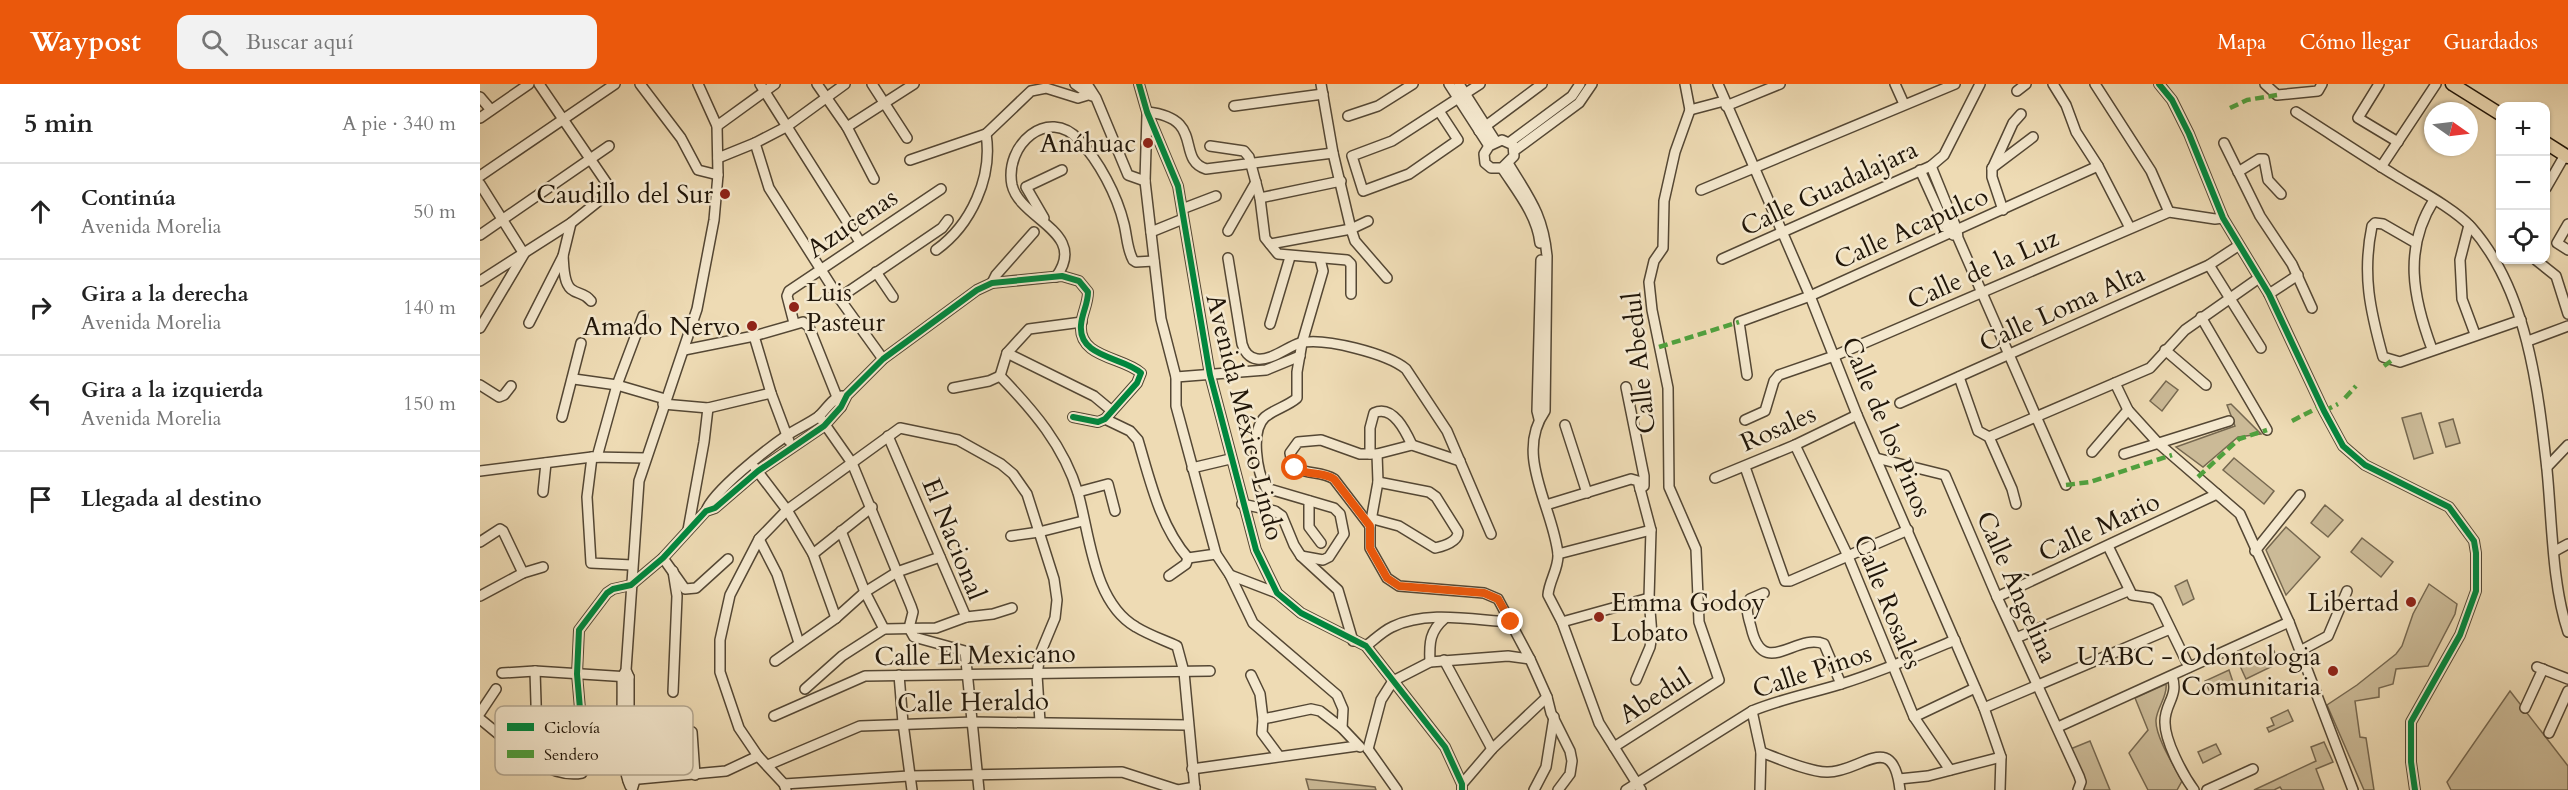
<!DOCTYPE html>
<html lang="es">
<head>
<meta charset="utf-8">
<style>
  :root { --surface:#fff; --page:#f2f2f2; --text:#222; --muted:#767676; --line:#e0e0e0; --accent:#ea580c }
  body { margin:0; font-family:Cardo,serif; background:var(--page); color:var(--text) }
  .controls { position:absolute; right:18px; top:18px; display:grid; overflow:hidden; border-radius:12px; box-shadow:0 2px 4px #0004 }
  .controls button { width:54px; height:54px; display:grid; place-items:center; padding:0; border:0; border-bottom:2px solid var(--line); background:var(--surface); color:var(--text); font:30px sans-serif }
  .compass { position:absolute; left:1944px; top:18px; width:54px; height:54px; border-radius:50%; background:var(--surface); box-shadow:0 2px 4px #0004; rotate:104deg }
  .stop { position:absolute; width:18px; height:18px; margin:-14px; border:4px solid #ea580c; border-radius:50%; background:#fff }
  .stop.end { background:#ea580c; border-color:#fff; box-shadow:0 2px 6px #0008 }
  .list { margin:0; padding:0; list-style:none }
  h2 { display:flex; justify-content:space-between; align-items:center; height:78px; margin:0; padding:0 24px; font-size:26px }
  h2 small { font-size:20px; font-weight:400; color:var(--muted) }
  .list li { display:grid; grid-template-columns:39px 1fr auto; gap:18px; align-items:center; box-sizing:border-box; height:96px; padding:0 24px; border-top:2px solid var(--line) }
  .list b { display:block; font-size:22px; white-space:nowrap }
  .list p { margin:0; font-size:20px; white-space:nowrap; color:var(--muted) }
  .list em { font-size:20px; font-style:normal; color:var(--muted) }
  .icon { flex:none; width:33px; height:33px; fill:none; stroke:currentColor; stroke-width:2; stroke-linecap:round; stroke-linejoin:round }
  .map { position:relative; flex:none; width:2088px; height:706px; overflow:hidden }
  header { display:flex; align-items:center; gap:36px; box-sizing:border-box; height:84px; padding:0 30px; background:var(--accent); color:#fff }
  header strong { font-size:28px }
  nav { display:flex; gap:33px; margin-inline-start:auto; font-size:21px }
  .search { width:420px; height:54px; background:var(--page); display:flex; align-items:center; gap:15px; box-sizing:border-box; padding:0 21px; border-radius:12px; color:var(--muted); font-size:22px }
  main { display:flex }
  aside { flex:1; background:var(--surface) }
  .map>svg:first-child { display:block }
  .green { fill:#cbba97; stroke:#766850; stroke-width:1.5 }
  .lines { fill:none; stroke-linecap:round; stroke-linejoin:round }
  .minor-casing { stroke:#544734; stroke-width:12 }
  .major-casing { stroke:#211609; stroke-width:15 }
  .minor { stroke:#f4e8ce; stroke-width:9 }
  .major { stroke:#eedbb4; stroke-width:12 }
  .quiet { stroke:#50a13e; stroke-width:4.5; stroke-dasharray:9 4.5; stroke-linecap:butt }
  .cycleway-casing { stroke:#f4e8ce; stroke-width:10 }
  .cycleway { stroke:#00873e; stroke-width:6 }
  .route { stroke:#ea580c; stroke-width:8 }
  .poi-dot { fill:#8f2418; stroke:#f4e8ce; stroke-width:2 }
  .labels { text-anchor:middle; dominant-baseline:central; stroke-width:5; stroke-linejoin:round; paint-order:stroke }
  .poi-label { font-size:26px; fill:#211609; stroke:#f4e8ce; text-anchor:end }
  .street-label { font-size:26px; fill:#211609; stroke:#f4e8ce }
  .key { fill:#f4e8ce; stroke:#b5a993; stroke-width:1.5 }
  .key-label { font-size:16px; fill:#211609 }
</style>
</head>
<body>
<header>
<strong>Waypost</strong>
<div class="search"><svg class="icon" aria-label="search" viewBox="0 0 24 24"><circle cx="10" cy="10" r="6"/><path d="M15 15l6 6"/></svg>Buscar aquí</div>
<nav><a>Mapa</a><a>Cómo llegar</a><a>Guardados</a></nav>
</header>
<main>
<aside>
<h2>5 min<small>A pie · 340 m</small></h2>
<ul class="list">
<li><svg class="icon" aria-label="ahead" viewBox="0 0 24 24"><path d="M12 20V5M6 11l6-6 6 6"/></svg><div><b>Continúa</b><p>Avenida Morelia</p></div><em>50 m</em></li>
<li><svg class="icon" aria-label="right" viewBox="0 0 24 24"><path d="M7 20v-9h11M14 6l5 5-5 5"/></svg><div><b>Gira a la derecha</b><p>Avenida Morelia</p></div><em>140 m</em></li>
<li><svg class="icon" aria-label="left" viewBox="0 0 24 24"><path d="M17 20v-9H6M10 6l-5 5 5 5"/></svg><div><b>Gira a la izquierda</b><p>Avenida Morelia</p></div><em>150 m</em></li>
<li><svg class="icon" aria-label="arrive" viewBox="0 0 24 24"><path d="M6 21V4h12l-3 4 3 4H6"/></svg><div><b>Llegada al destino</b></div></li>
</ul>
</aside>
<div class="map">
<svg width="2088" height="706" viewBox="0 0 2088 706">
  <rect width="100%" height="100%" fill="#eedbb4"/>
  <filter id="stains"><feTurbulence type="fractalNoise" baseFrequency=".00333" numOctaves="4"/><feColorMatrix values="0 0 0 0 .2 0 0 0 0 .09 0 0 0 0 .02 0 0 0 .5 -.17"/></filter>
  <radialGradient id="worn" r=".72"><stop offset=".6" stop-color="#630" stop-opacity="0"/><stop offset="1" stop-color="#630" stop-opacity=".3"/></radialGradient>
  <g class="green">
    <path d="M1686,297L1698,306L1682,327L1670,317Z"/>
    <path d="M1751,320L1781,350L1758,353L1723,383L1696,363L1755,342L1747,321Z"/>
    <path d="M1941,329L1953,369L1934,375L1922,334Z"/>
    <path d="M1973,335L1980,359L1966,363L1959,339Z"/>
    <path d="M1754,374L1794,407L1784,420L1743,386Z"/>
    <path d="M1845,421L1863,436L1848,453L1831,439Z"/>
    <path d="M1806,443L1840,473L1806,511L1786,466Z"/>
    <path d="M1882,454L1913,478L1901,493L1871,468Z"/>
    <path d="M1707,496L1714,515L1703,521L1695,502Z"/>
    <path d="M1949,500L1977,520L1975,530L1948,582L1916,585L1913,600L1899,604V613L1875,617L1880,653L1886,654L1894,706H1884L1847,621L1877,601L1916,570L1922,562L1933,530Z"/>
    <path d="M1794,567L1799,579L1766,595L1760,582Z"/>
    <path d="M1749,586L1754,601L1731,610L1725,597Z"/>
    <path d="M1686,600C1688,612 1677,623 1676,636C1675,652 1694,682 1702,697L1697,706H1668L1649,669L1668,646L1655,614Z"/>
    <path d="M2030,607L2088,682V706H1971L1967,698Z"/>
    <path d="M1808,626L1813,637L1789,648L1787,644L1794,641L1791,634Z"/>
    <path d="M1610,657L1630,706H1602L1588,666Z"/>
    <path d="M1844,658L1853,678L1836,685L1844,706H1802L1800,703L1794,706H1774L1836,677L1831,663Z"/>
    <path d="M1736,660L1741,670L1723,679L1718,668Z"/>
    <path d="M826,695L895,703L896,706H829Z"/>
  </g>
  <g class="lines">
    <defs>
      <g id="minor">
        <path d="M160,0L201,54L218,86L238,91"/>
        <path d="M280,0L380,158"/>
        <path d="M337,0L367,43L394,95"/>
        <path d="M392,0L427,54"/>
        <path d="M595,0L612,12"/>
        <path d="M607,0L616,14L648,91L665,97"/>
        <path d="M659,0L667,28L698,102L730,291L776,466L797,509L821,529L886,562L965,663L982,700V706"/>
        <path d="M841,0L853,69L871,145L875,157L907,194"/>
        <path d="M969,0L1009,62"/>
        <path d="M979,0L1016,58"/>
        <path d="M1205,0L1210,26"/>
        <path d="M1238,0L1330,212L1377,331L1504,624L1521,673L1520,706"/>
        <path d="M1415,0L1424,20"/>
        <path d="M1573,0L1586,21L1596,48L1618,82L1650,144"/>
        <path d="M1615,0L1671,87L1689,128"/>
        <path d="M1679,0L1692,16L1709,50L1743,134L1789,210L1844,327L1863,362L1885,381L1969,423L1994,457L1996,469V507L1980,551L1931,638V678L1935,706"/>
        <path d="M1785,0L1797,11L1838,7L1842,0"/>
        <path d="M1899,0L1878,34L1918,58"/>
        <path d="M1537,7L1546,0"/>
        <path d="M0,13L11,26"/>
        <path d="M754,22L843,10"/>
        <path d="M1246,22L1300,0"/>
        <path d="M1210,26L1244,17"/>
        <path d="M959,27L978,56L929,90L883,107L872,72L912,57L1000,0"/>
        <path d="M667,28C726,34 695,75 726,85L853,69"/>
        <path d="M1816,28C1849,49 1882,71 1916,92C1937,105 1975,125 1991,143C2047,206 2058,304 2067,386C2072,436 2072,501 2088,548"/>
        <path d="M667,31L665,97L681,235L696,293V322L736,470L750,491L773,539L857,611L863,625L862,644"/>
        <path d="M868,32L898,22L933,0"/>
        <path d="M0,34L49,0"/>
        <path d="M237,42L295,0"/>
        <path d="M367,43L434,0"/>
        <path d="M999,47L1062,0"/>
        <path d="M1022,56L1033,61L1034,72L1022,84H1011L1005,79L1004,70L1009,62Z"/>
        <path d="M1030,58L1092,12L1100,0"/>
        <path d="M275,59L289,104L359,214L403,275"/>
        <path d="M1744,59L1780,132L1812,180L1832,224"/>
        <path d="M730,62L764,67L769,73L780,114L785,154L798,170L867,176L871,180V210"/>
        <path d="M1034,67L1099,19L1112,0"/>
        <path d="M238,74L275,59L306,43L365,0"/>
        <path d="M430,76L506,50L551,7L566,4L598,14L608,11"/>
        <path d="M1028,79C1049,114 1063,130 1067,172L1065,327C1034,371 1073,423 1078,470C1079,484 1069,497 1068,511L1082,538L1119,639L1161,706"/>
        <path d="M1451,82L1477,146L1478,154L1586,401"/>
        <path d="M1901,83L1956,0"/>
        <path d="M1022,84C1037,107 1057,131 1060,159"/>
        <path d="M1512,84L1553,53"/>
        <path d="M1440,86L1464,139L1473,151"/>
        <path d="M1758,88L1779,75H1784L1788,96L1801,110"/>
        <path d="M0,92L135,0"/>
        <path d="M0,100L44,170L0,244"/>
        <path d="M2066,104L2085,71"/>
        <path d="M1221,106L1475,0"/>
        <path d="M780,114L861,97"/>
        <path d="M702,125L736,112"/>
        <path d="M1523,126L1512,93V85L1533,39L1541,30"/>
        <path d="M564,134L546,103L582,86"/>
        <path d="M2088,140L2077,159L2088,166"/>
        <path d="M1989,141L1980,176L1982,215L1995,250"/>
        <path d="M748,147L776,98"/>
        <path d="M671,148L703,135"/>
        <path d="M0,151L129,62"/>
        <path d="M1936,159L1903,140L1895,139L1892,142C1882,190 1890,226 1903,273L1920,278L2041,236"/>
        <path d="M790,160L871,145L888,137"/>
        <path d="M456,166C491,141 513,93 506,50"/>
        <path d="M83,172C84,181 83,198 91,205C98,211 104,208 111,217"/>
        <path d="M748,174L762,260C764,267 769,274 777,275C791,277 807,263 820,259C844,253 908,270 926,285L967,347L1011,450"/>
        <path d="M1242,175L1451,82L1464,71L1500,0"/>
        <path d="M2056,176L2076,192L2088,230"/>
        <path d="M1729,181L1781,264"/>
        <path d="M396,188L413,213"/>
        <path d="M576,193C609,148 540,136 532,101C524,61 568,22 599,56C619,77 637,111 644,140C647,152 647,165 653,176L656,178L674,177"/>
        <path d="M0,197L91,139L130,108V104L59,0"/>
        <path d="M512,199L516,191L554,148"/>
        <path d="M1789,210L1818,191"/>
        <path d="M359,214L462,144L468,136"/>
        <path d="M1721,233L1787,346"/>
        <path d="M49,239L83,172L91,139"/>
        <path d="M314,239L307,212L309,207L461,105"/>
        <path d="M790,240L810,173"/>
        <path d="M274,252L291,309L309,357"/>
        <path d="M2048,257L2088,242"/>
        <path d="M1952,265C1933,214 1923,165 1954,116"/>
        <path d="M204,266L274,252L323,238L329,243L361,323"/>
        <path d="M1685,266L1726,301"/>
        <path d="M527,269L614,312L632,327"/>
        <path d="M1267,291L1259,238L1330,212L1618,82"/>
        <path d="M520,292C553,326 584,362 598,409C610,451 613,518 656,543C669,551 684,556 697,562L704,588L715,706"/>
        <path d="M520,292L527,269L549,245L602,238"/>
        <path d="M696,293L786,286L820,272"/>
        <path d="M1479,293L1498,347L1509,353L1532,405L1536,420"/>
        <path d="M94,295L137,301L185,315"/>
        <path d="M1635,299L1648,326L1678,359L1760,430L1809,538L1873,706"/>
        <path d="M0,301L19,313L24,311L31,302"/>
        <path d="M1146,303L1164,392V402L1160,405"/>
        <path d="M473,304L509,297L520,292"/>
        <path d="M1420,319L1729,181L1758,162"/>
        <path d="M183,320L228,324L291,309"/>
        <path d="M339,332L372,379L431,522L433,528L429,544"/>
        <path d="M82,333L101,259"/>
        <path d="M625,335L650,347L658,356C670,396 680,442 708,474"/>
        <path d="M1059,335L1057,327L1061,176"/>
        <path d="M1265,336L1285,327L1294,297L1299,291L1354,272L1689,128L1735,135L1743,134"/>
        <path d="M1085,341L1107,409"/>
        <path d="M408,352L486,533"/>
        <path d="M1509,353L1670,284L1705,246L1779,194"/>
        <path d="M1315,361L1367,470L1434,633L1470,686"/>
        <path d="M1612,368L1648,326"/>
        <path d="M890,370V344L894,329C913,320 926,348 932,361"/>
        <path d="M897,370L898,398L890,442V464L907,494L919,502L1004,509L1018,515L1050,575L1067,613L1071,629L1090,667L1092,677L1090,690L1078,706"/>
        <path d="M1644,370L1749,337"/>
        <path d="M112,373L107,413L111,479L152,481"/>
        <path d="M117,373L137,301L163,232"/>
        <path d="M1396,374L1465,391L1517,513L1599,692L1601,698L1598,706"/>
        <path d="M1265,383L1305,497H1310L1428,446"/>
        <path d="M2067,383L2088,361"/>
        <path d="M275,384L307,426L333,470L356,534"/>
        <path d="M712,384L750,375"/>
        <path d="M0,387L112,373L165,374"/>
        <path d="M1235,394L1315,361L1377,331"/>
        <path d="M63,408L66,379"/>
        <path d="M598,408L628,400L635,427"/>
        <path d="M829,417V443L841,459"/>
        <path d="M762,420L795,427L802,432L814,461L821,472L858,506L873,557"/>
        <path d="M1066,421L1151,395L1158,397L1171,446L1169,514L1172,551L1170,563L1156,596"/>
        <path d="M226,427C233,407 287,365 306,352C316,345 328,340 338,333C346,326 352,314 362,312"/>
        <path d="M893,435L919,442L955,464C964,462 978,458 978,448L956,413L949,408L898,398"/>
        <path d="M890,442L854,395C837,384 813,395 810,369L818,358L841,356L880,370H897L932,361L980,377"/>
        <path d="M208,446L224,358L228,324"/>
        <path d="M361,447L385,508L404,545"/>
        <path d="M531,452L559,448L603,437"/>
        <path d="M279,455L297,490L319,559"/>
        <path d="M0,458L20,445L23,447L43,489"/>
        <path d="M1628,462L1652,511L1672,514L1677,517L1709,583"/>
        <path d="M1775,467L1820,411"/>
        <path d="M2075,467L2088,460"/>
        <path d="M333,470L392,423"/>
        <path d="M1078,470L1171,446"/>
        <path d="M821,472L843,476L849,473L864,450L860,430L854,424L786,404C777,388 770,347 785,333C795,325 808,322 817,314V288L822,259L843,187L840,175"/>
        <path d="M183,474L205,505L216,504L248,475"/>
        <path d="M708,474L736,470"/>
        <path d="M193,487L197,512L193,608"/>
        <path d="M750,491L797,509"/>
        <path d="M689,492L706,480L708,474"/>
        <path d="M1284,509L1270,515C1265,525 1268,532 1271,543C1283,597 1316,548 1344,560L1361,600"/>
        <path d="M0,512L43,489L63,483"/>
        <path d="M1517,513L1737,410"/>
        <path d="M1082,538L1169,514"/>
        <path d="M429,544L434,553L485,567L499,706"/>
        <path d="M1536,554L1648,507"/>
        <path d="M886,562C894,556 903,547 912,543C947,526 993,536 1031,538"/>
        <path d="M1820,567L1848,552L1867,507"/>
        <path d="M964,576L1012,665"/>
        <path d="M295,577L356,534L385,508L417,488L460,473"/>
        <path d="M950,578C949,558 950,547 965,534"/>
        <path d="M2057,583L2088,595"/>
        <path d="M55,587L58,681"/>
        <path d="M145,588L142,593C143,620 139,679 150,702"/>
        <path d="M22,589L55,587L149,593"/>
        <path d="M419,591L423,639L432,706"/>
        <path d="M771,591L780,610L783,635L782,649L799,672"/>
        <path d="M1692,592C1699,612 1685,619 1685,637C1684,656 1703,691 1714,706"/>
        <path d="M325,605L362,572L404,545L456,544L486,533L513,530L532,524"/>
        <path d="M1504,624L1690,545"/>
        <path d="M2045,624L2063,585"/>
        <path d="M1272,627L1281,668L1280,706"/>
        <path d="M0,629L16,605"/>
        <path d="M294,632L385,592L730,587"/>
        <path d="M1434,633L1495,604"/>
        <path d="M0,635C27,656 65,696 102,689L105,683L153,681"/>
        <path d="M783,635L831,625L840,627L862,644L880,663"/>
        <path d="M1578,643L1809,538"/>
        <path d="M212,648L215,691"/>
        <path d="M2069,649L2088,607"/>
        <path d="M1134,663L1239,596L1219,538L1216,465L1189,403L1188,304L1172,226L1169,198L1174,177L1183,164L1184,117L1195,68L1210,26"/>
        <path d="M888,665L901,616L913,597L950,578L1028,572L1050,575"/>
        <path d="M888,665L917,706"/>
        <path d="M1281,668C1297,674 1332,689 1348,688C1381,688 1413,645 1420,706"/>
        <path d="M288,681L380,642L493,638L707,641"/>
        <path d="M105,683L97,590L99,546L127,509L133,505L151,501L183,474L226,427L235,424L278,387L344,342L361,323L367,311L403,275L497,206L512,199L582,192L599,197L608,208C608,220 602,229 601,241C598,274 644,273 661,289L657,299L625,335L618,338L593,333"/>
        <path d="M712,685L877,662"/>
        <path d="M1419,695L1448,692L1521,673"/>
        <path d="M148,696L246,687L278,672"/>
        <path d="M304,700L429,692L642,688L698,706L715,703"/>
        <path d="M982,700L1012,665L1067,613"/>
        <path d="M152,706L155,696L149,633V593L146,586L159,397L217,225L234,136L238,91L237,42L218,0"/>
        <path d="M306,706L304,700L278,672L259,644L240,588V556L250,511L279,455L307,426L420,344L478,356L521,380L533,390L547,410L574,495L577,516L575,534L560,570L557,591L560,638"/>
        <path d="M1054,706L1066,683L1074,633"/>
        <path d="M1146,706L1272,627C1301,615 1332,609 1361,600C1400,588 1437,572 1475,556"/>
        <path d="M1727,706L1773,685"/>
      </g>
      <g id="major">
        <path d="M1972,0L2020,30"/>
        <path d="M2066,59L2088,73"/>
      </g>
    </defs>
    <use href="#minor" class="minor-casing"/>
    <use href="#major" class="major-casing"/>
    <use href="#minor" class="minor"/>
    <use href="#major" class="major"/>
    <g class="quiet">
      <path d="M1750,24L1767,16L1797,11"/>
      <path d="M1179,263L1259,238"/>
      <path d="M1904,282L1911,277"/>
      <path d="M1865,314L1876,302"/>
      <path d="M1844,327L1858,320"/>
      <path d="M1812,337L1841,322"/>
      <path d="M1718,393L1759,355L1787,346"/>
      <path d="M1586,401L1610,398L1692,371"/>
    </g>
    <defs>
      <g id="cycleway">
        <path d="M659,0L667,28L698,102L730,291L776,466L797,509L821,529L886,562L965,663L982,700V706"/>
        <path d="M1679,0L1692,16L1709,50L1743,134L1789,210L1844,327L1863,362L1885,381L1969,423L1994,457L1996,469V507L1980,551L1931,638V678L1935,706"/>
        <path d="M105,683L97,590L99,546L127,509L133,505L151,501L183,474L226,427L235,424L278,387L344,342L361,323L367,311L403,275L497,206L512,199L582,192L599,197L608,208C608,220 602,229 601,241C598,274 644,273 661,289L657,299L625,335L618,338L593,333"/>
      </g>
    </defs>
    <use href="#cycleway" class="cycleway-casing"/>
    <use href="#cycleway" class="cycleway"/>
  </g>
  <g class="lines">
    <path class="route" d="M815,384C827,392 842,387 854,395L890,442V464L907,494L919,502L1004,509L1018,515L1031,538"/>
  </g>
  <g class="poi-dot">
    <circle cx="668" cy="59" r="6"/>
    <circle cx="245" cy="110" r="6"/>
    <circle cx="314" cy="223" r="6"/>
    <circle cx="272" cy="242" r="6"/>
    <circle cx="1931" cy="518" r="6"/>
    <circle cx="1119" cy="533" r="6"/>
    <circle cx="1853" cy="587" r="6"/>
  </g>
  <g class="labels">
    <g class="poi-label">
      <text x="656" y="59">Anáhuac</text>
      <text x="233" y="110">Caudillo del Sur</text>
      <text x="326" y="208" text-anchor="start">Luis<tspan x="326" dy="30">Pasteur</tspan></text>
      <text x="260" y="242">Amado Nervo</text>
      <text x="1131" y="518" text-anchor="start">Emma Godoy<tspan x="1131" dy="30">Lobato</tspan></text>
      <text x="1919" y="518">Libertad</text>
      <text x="1841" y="572">UABC - Odontologia<tspan x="1841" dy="30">Comunitaria</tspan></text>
    </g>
    <g class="street-label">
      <text transform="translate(1349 104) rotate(-25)">Calle Guadalajara</text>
      <text transform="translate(372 139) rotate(-34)">Azucenas</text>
      <text transform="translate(1431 144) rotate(-24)">Calle Acapulco</text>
      <text transform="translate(1503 185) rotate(-24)">Calle de la Luz</text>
      <text transform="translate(1582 224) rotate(-24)">Calle Loma Alta</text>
      <text transform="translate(1159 279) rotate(-96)">Calle Abedul</text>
      <text transform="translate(765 333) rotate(76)">Avenida México Lindo</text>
      <text transform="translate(1407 343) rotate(67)">Calle de los Pinos</text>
      <text transform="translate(1298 344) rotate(-24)">Rosales</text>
      <text transform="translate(1619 443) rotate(-25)">Calle Mario</text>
      <text transform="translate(474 455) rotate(68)">El Nacional</text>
      <text transform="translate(1537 503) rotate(66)">Calle Ángelina</text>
      <text transform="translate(1408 518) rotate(68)">Calle Rosales</text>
      <text transform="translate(495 571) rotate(-1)">Calle El Mexicano</text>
      <text transform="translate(1332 587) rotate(-18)">Calle Pinos</text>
      <text transform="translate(1175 612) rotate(-32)">Abedul</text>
      <text transform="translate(493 618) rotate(-1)">Calle Heraldo</text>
    </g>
  </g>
  <rect x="15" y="622" width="198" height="69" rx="9" class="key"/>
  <rect x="27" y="639" width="27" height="8" fill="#00873e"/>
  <rect x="27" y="666" width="27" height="8" fill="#50a13e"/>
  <g class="key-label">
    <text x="64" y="649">Ciclovía</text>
    <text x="64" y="676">Sendero</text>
  </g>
  <rect width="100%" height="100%" filter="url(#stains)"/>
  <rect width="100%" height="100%" fill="url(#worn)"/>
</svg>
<div class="controls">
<button>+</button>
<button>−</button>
<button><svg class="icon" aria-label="locate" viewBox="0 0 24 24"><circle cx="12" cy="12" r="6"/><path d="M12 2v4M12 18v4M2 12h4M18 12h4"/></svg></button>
</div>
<svg class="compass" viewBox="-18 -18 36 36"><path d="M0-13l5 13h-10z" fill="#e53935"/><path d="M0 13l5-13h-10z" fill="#767676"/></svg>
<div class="stop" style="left:815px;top:384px"></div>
<div class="stop end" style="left:1031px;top:538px"></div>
</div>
</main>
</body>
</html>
